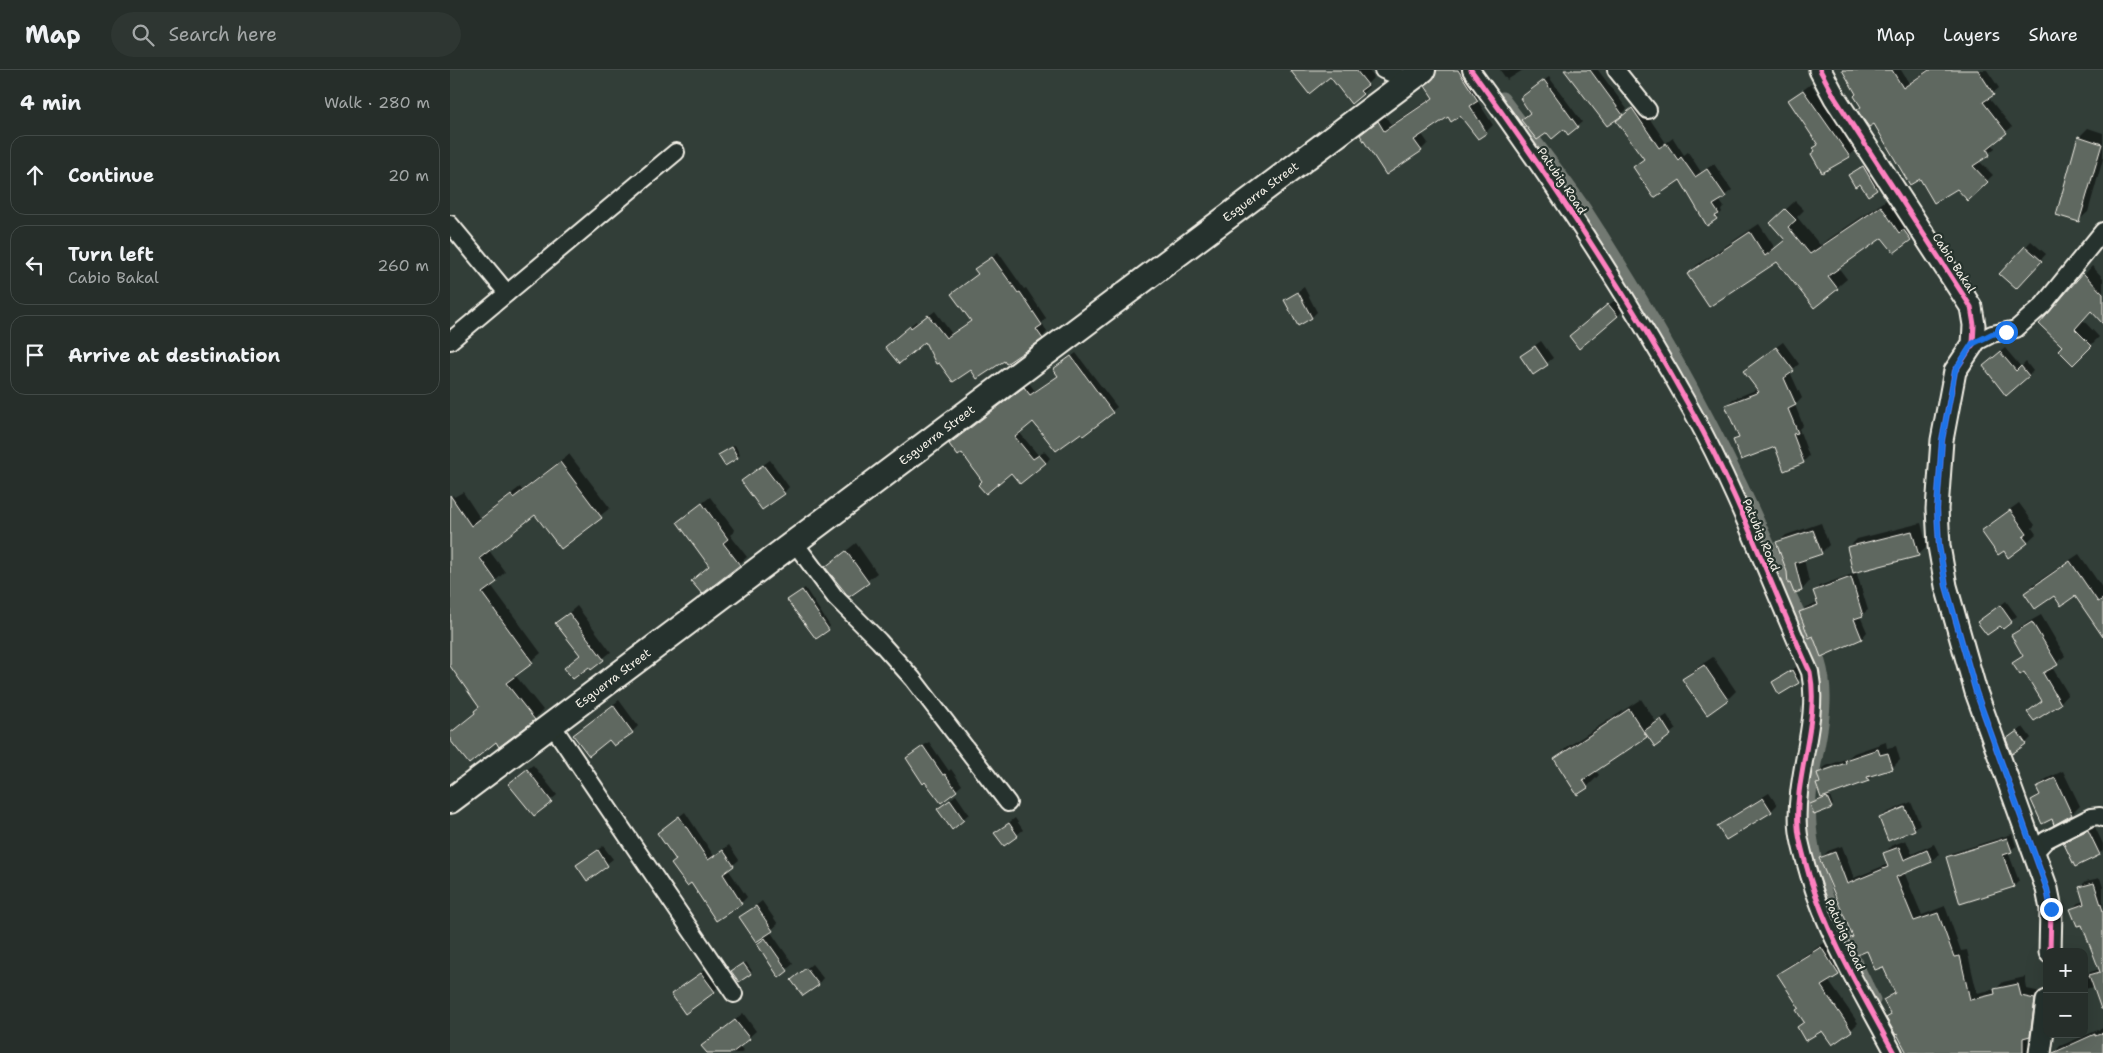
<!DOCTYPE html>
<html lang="en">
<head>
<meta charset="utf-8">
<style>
  :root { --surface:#262e2a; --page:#2e3632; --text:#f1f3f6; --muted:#a4a8a8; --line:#424a47 }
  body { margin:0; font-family:"Shantell Sans",sans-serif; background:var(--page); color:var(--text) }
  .controls { position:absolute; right:15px; bottom:15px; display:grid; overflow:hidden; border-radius:10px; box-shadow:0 5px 20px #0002 }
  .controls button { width:45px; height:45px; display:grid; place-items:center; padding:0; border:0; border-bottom:1px solid var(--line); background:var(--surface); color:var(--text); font:25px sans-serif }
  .stop { position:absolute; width:15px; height:15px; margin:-11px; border:4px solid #1a73e8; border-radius:50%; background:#fff }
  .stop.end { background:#1a73e8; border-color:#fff; box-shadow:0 1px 5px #0008 }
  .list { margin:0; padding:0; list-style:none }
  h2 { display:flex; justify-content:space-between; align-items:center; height:65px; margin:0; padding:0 20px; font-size:21px }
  h2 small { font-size:16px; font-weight:400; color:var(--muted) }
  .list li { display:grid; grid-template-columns:32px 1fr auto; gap:15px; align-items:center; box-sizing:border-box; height:80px; margin:0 10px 10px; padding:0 10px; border:1px solid var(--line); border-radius:15px }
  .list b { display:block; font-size:19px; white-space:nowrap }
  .list p { margin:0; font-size:16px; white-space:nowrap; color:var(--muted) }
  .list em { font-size:16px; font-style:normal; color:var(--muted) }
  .icon { flex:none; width:28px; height:28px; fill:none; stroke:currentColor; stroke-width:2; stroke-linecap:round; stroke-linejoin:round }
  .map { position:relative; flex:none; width:1653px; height:983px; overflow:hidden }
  header { display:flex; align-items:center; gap:30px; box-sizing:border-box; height:70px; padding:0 25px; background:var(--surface); border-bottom:1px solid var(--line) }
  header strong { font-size:24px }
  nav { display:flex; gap:28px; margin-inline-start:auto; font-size:18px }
  .search { width:350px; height:45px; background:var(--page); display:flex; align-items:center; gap:12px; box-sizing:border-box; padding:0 18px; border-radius:28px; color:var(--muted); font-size:19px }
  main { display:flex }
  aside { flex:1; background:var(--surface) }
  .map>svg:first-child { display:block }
  .shadow { fill:#0007; fill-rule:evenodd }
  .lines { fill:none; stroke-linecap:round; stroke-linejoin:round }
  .canal { stroke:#727972; stroke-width:15 }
  .building { fill:#5f6861; stroke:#f4f1e8 }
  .minor-casing { stroke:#f4f1e8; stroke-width:20 }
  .tertiary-casing { stroke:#f4f1e8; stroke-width:25 }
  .secondary-casing { stroke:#f4f1e8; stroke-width:28 }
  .minor { stroke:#26332d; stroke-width:16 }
  .tertiary { stroke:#26332d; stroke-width:21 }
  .secondary { stroke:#26332d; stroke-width:24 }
  .cycleway-casing { stroke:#26332d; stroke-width:8 }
  .cycleway { stroke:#ff80c0; stroke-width:5 }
  .route { stroke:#1a73e8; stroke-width:6 }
  .labels { text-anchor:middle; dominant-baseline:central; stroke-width:4.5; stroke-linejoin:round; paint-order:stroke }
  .street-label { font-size:12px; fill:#f4f1e8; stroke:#26332d }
</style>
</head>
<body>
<header>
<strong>Map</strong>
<div class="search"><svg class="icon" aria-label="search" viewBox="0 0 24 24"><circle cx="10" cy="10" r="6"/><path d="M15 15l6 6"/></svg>Search here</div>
<nav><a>Map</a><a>Layers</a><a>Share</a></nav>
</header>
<main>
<aside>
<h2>4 min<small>Walk · 280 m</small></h2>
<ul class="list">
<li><svg class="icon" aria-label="ahead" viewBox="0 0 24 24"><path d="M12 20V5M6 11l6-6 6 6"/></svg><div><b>Continue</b></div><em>20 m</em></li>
<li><svg class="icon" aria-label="left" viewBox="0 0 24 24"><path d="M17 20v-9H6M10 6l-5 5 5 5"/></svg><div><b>Turn left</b><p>Cabio Bakal</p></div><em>260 m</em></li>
<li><svg class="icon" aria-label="arrive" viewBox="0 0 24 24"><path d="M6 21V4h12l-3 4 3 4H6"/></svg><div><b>Arrive at destination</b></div></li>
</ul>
</aside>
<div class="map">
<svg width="1653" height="983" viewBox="0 0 1653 983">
  <rect width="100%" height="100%" fill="#323e38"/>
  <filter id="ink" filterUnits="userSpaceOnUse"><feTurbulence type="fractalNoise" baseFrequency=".02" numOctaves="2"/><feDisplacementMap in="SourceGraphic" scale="10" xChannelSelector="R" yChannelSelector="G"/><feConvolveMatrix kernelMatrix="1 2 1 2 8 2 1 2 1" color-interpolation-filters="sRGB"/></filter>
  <g filter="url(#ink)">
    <g class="shadow">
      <path d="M849,0H918L924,7L917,14L919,17L901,32L880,6Z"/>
      <path d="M987,0H1018L1034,23L1027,30L1043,55L1036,62L1011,44L998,45L971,63L978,73L971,80L911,65L935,45L941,55L984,26Z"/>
      <path d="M1050,0H1073L1057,10Z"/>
      <path d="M1116,0H1148L1177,39L1172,44Z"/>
      <path d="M1393,0H1451L1459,13L1476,1L1475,0H1537L1549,18L1538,27L1562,57L1542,73L1545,78L1529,91L1543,105L1518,129L1508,118L1470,107L1424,52Z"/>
      <path d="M1099,7L1132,52L1119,63L1115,57L1082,42L1075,24Z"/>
      <path d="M1361,14L1406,79L1399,86L1365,78L1369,74L1340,30Z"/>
      <path d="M1189,33L1216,73L1223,68L1234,85L1238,82L1251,102L1264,94L1282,120L1269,130L1274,137L1271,140L1272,142L1266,148L1230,108L1184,97L1195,88L1167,51Z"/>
      <path d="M1638,58L1653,63V89L1638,142L1629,150V67Z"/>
      <path d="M1416,95L1429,116L1418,124L1402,103Z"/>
      <path d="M1441,127L1470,160L1444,182L1433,167L1388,197L1397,209L1364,237L1327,191L1238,204L1247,195L1309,154L1325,178L1336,169L1331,144L1345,131L1354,140L1347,147L1370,175Z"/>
      <path d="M1581,171L1596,184L1571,212L1551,204Z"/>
      <path d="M548,182L574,219L576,218L596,248L592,253L597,262L592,268L554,289L521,298L476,270L442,271L466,251L468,254L485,241L502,264L522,250L502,224L529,203L526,199Z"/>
      <path d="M1642,196L1653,208V252L1642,240L1633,250L1649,267L1623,293L1614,276L1591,254Z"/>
      <path d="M854,217L867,242L862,247L849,254L835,230Z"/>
      <path d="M1165,230L1173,240L1168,246L1126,261Z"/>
      <path d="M1091,271L1103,288L1083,304L1071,286Z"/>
      <path d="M1333,272L1349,294L1340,302L1352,328L1345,335L1353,355L1349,359L1359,386L1353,392L1326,375L1285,371L1289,366L1277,335L1283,329L1308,319L1301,295Z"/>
      <path d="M1555,278L1571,297L1576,292L1583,301L1578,306L1534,296Z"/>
      <path d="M626,283L667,337L634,364L631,361L583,350L569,362L589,386L594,381L600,388L596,393L533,411L512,382L500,374L579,313L585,321L609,305L605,299Z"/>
      <path d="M285,375L290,385L275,395L269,385Z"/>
      <path d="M119,384L160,438L111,477L85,443L38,479L55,502L41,515L91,583L65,605L93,640L84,649L46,671L0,668V664L26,642L30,636L0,594V427L3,425L4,427L13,422L30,448L70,417L72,420Z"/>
      <path d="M320,390L339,417L334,423L298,406Z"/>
      <path d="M260,427L285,461L280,465L297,487L289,494L260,495L228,452Z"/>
      <path d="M1569,433L1585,455L1582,458L1586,464L1577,472L1554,479L1532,461L1541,453Z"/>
      <path d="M1371,453L1379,475L1371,483L1354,489L1359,512L1352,520L1338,502L1328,473L1336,465Z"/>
      <path d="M1471,453L1477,477L1468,485L1406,501L1418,540L1410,546L1417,562L1412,568L1372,585L1364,565L1350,542L1356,537L1368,532L1364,522L1369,516L1405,503L1398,478L1407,469Z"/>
      <path d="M406,473L427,503L399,525L376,497Z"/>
      <path d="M1629,484L1653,519V565L1626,524L1575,523L1584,514Z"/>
      <path d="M355,518L380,556L378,559L341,528Z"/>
      <path d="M1556,531L1567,546L1561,551L1553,557L1551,554L1529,552Z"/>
      <path d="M127,536L161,582L141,598L107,553Z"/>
      <path d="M1591,545L1615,586L1602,597L1618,624L1610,633L1585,650L1579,642L1592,630L1575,601L1564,593L1573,584L1562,565L1570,557Z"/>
      <path d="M1263,587L1286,621L1278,629L1234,609L1242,601Z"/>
      <path d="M1348,596L1354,606L1330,623L1323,613Z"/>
      <path d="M1191,629L1206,652L1217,645L1226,659L1205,675L1198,664L1145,700L1149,705L1137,717L1105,689L1117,677Z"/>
      <path d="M169,630L188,656L182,662L165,674L160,668L124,665Z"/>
      <path d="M1573,657L1581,668L1576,673L1558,669Z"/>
      <path d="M479,672L499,701L501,699L512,715L506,720L463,683Z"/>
      <path d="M1436,672L1437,678L1446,676L1450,690L1442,698L1424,704L1418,710L1379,723L1383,735L1381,737L1361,734L1372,728L1368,715L1371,712L1368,703L1376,696L1398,688L1404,683ZM1401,690L1402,693L1375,702V699Z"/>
      <path d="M83,695L107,725L84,744L65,708Z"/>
      <path d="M1613,701L1630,736L1622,744L1602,748L1583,730L1590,722L1588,717L1596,709Z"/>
      <path d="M1319,723L1327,735L1321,741L1269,756L1274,751Z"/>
      <path d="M506,725L519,744L502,758L495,734Z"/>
      <path d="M1461,732L1470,754L1464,759L1430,748L1436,743Z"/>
      <path d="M235,742L264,786L279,775L289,790L278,799L297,827L291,833L227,789L208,763Z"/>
      <path d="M565,748L573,760L554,775L546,763Z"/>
      <path d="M1644,755L1653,774V781L1626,796L1615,773L1620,767Z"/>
      <path d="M1562,764L1566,776L1558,782L1569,811L1564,816L1511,833L1498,787L1502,783Z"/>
      <path d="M1456,770L1462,784L1484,774L1489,784L1481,791L1454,802L1472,845L1495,836L1511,881L1517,880L1527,923L1546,919L1553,912L1575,907L1577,919L1591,922L1587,953L1581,959L1578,953V983H1458L1435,930L1445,921L1433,896L1418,879L1400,869L1404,866L1371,788L1378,781L1392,776L1404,808L1438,794L1434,784L1441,776Z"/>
      <path d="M153,776L163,789L137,809L128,795Z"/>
      <path d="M1650,808L1653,817V940L1645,917L1634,919V904L1650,899L1633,853L1622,839L1628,833L1634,831L1630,817L1636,811Z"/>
      <path d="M312,831L328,854L320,861L343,894L329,906L308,874L317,865L291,847Z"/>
      <path d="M1379,870L1395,897L1378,910L1408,953L1401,960L1348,957L1354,951L1350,937L1329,904L1336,897Z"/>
      <path d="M296,892L302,901L300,903L285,899Z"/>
      <path d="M362,894L373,908L368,914L348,905Z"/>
      <path d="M257,898L269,916L264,921L223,924Z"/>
      <path d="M293,943L306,961L289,976L294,981L291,983H258L253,976Z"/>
      <path d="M1653,958V983H1604L1610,976Z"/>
    </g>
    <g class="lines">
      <path class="canal" d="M1052,29C1079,65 1108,101 1133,138C1210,256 1278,379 1332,509C1343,536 1360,566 1368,592C1382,636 1363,682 1359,726C1353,798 1393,868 1423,930"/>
    </g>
    <g class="building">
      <path d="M840,0H906L918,15L910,21L913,24L901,34L880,7L859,24Z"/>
      <path d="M986,0H1008L1028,31L1020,36L1037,63L1028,69L1010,46L1001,52L998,47L964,70L972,81L936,105L910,65L928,51L934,61L983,28L975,16L985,6Z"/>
      <path d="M1114,0H1140L1173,45L1157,56Z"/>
      <path d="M1392,0H1442L1453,18L1479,0H1528L1544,25L1533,32L1557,63L1537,79L1540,85L1523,96L1538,112L1518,131L1507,119L1484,133L1470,109L1460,115L1424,54L1419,57L1407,40L1411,37L1404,26L1406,24Z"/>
      <path d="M1094,10L1128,57L1118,65L1114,59L1102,69L1097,63L1087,70L1071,50L1080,43L1070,28Z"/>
      <path d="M1353,20L1400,87L1372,103L1361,84L1365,81L1363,78L1368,75L1338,30Z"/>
      <path d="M1182,38L1209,78L1216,73L1228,90L1231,87L1245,107L1257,99L1276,127L1263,135L1269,144L1265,146L1267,149L1257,156L1230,110L1204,128L1183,97L1194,89L1166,51Z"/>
      <path d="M1628,66L1652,74L1629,152L1606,145Z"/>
      <path d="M1413,96L1427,120L1418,126L1410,114L1405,117L1398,105Z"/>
      <path d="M1431,136L1449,163L1453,159L1461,170L1444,183L1432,168L1412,182L1378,206L1388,219L1364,238L1327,192L1259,237L1237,204L1300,162L1315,186L1335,170L1320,153L1335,139L1346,150L1338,157L1360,184Z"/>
      <path d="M1575,176L1592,191L1566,219L1549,204Z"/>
      <path d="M542,187L568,223L570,222L592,255L586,259L593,269L556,294L554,291L527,309L521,300L503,312L489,293L486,294L475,272L449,294L435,277L460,256L461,258L478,245L496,268L521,251L501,224L528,204L524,199Z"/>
      <path d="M1633,203L1653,224V254L1641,241L1625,259L1642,276L1623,295L1608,280L1612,276L1589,254Z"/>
      <path d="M848,222L862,248L848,256L834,230Z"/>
      <path d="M1158,234L1168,246L1129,279L1119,266Z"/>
      <path d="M1085,276L1098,295L1083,305L1070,286Z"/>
      <path d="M1326,277L1344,301L1334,308L1346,335L1338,339L1348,363L1343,364L1354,393L1334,401L1325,377L1291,390L1283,370L1289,368L1275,335L1309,322L1293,301Z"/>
      <path d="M1550,282L1566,301L1571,296L1579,306L1556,326L1533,296Z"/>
      <path d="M621,286L663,343L633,366L631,363L606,381L583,352L565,367L583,389L589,385L596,393L570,414L561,403L536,424L528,415L532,411L512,383L508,386L499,374L574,317L580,325L608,306L603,299Z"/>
      <path d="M282,377L288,388L275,396L268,385Z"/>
      <path d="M110,392L152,448L111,479L85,445L30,488L47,512L32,523L83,593L56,613L85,650L49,677L46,672L19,694L0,670V663L25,643L24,641L29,637L0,596V425L21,456L61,425L63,428Z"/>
      <path d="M313,395L335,424L312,440L291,411Z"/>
      <path d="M252,433L278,469L273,473L290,495L252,524L241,511L259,496L227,452Z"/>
      <path d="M1560,440L1577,464L1573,467L1578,473L1558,488L1554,481L1548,485L1531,461Z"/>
      <path d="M1363,460L1372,484L1345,493L1352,521L1344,523L1340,513L1338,514L1337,502L1326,472Z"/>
      <path d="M1462,461L1469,486L1403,503L1397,477Z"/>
      <path d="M396,481L419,513L399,527L375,497Z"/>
      <path d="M1620,491L1648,532L1653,529V567L1625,526L1611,536L1604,526L1585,539L1574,523Z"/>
      <path d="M1401,507L1413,546L1404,549L1412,569L1371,587L1363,566L1359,568L1349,542L1368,535L1363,521Z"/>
      <path d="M352,520L379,560L366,569L337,530Z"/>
      <path d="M1550,535L1562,552L1553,559L1550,556L1537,565L1527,552Z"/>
      <path d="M119,543L154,590L141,600L139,597L123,609L114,598L130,585L105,553Z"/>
      <path d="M1582,552L1608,595L1593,603L1611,634L1584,651L1577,642L1592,631L1574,602L1570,605L1562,593L1573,586L1561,565Z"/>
      <path d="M1254,595L1278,630L1257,645L1232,609Z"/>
      <path d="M1342,600L1349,613L1329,625L1322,612Z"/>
      <path d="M163,635L183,663L164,676L159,670L139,686L123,665Z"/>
      <path d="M1179,639L1197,667L1133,710L1138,718L1127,725L1104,689Z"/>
      <path d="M1211,649L1221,665L1205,677L1194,661Z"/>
      <path d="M1567,661L1576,674L1562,684L1556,669Z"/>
      <path d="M473,676L493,705L495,704L507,721L491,733L475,712L473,714L456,688Z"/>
      <path d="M1428,679L1430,685L1438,683L1443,699L1417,707L1419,711L1371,728L1366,714L1370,713L1367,703L1396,693L1395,690Z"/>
      <path d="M77,699L102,732L84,746L58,714Z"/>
      <path d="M1605,708L1622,745L1604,755L1602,749L1592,754L1581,730L1590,725L1586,717Z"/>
      <path d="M1377,727L1382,738L1364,745L1360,734Z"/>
      <path d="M1313,728L1322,742L1276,770L1267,756Z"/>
      <path d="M500,730L514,750L502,760L487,739Z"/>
      <path d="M1455,737L1465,760L1438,771L1429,748Z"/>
      <path d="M229,746L258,790L273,780L284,796L273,804L292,834L266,851L241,813L237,816L221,794L226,790L207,763Z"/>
      <path d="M559,753L568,766L554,776L544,763Z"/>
      <path d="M1638,760L1650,785L1625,797L1613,772Z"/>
      <path d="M1557,768L1562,782L1553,785L1564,817L1510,834L1496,787Z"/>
      <path d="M1449,777L1454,790L1477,780L1482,792L1446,807L1464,851L1488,843L1504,887L1510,886L1520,930L1545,924L1544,919L1568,914L1571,926L1585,929L1580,966L1573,968V983H1457L1447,964L1446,965L1436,948L1441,945L1433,930L1445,923L1433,897L1425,900L1417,881L1405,886L1398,869L1403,867L1369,788L1385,782L1397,814L1438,797L1433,783Z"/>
      <path d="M148,780L158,796L137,811L126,795Z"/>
      <path d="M1644,813L1653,841V939H1651L1639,905L1650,902L1632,855L1627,856L1620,839L1634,834L1629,817Z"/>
      <path d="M306,836L323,861L306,872L289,847Z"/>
      <path d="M315,868L338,901L329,908L307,874Z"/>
      <path d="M1371,877L1389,905L1371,916L1402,961L1382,975L1372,961L1355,971L1347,957L1354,952L1346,940L1349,938L1327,904Z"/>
      <path d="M293,893L301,904L289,912L281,901Z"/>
      <path d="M356,898L369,915L353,926L341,910Z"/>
      <path d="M251,903L265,922L235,944L221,924Z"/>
      <path d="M285,950L300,969L282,983H257L251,976Z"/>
      <path d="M1653,963V983H1603L1645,964V966Z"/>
    </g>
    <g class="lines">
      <defs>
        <g id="minor">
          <path d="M933,0L958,10"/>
          <path d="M1021,0C1102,110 1177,224 1243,343C1289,426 1321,516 1360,602C1370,651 1344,706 1348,757C1349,773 1355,790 1359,805C1378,868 1413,925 1444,983"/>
          <path d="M1166,0L1198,40"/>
          <path d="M0,154L57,223"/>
          <path d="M0,271L226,82"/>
          <path d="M1523,274L1542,264L1566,259L1593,235L1653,161"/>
          <path d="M344,472L385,527L429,571L463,609L558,733"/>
          <path d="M102,655L284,924"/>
          <path d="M1584,783L1596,770L1641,747L1650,746L1653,748"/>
        </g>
        <g id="tertiary">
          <path d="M1370,0L1385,28L1521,237L1524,255L1523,274L1505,301L1492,370L1487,439L1489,476L1496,516L1526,622L1597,819L1601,839L1600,882"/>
          <path d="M1590,983L1597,931"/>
        </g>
        <g id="secondary">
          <path id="s1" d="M0,731L973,0"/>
        </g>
      </defs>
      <use href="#minor" class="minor-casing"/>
      <use href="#tertiary" class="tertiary-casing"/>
      <use href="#secondary" class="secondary-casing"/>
      <use href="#minor" class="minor"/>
      <use href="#tertiary" class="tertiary"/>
      <use href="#secondary" class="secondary"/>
      <defs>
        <g id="cycleway">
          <path d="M1021,0C1102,110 1177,224 1243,343C1289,426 1321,516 1360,602C1370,651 1344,706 1348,757C1349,773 1355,790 1359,805C1378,868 1413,925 1444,983"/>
          <path d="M1370,0L1385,28L1521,237L1524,255L1523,274L1505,301L1492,370L1487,439L1489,476L1496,516L1526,622L1597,819L1601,839L1600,882"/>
        </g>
      </defs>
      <use href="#cycleway" class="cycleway-casing"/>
      <use href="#cycleway" class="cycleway"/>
    </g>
  </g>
  <g class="lines" filter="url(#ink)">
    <path class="route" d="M1556,262L1542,264L1522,274L1505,301L1492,370L1487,439L1489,476L1496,516L1526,622L1597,819L1601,839"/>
  </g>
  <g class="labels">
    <g class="street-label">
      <text transform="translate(1112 111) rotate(56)">Patubig Road</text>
      <text stroke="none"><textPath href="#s1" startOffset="1014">Esguerra Street</textPath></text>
      <text transform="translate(1504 193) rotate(57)">Cabio Bakal</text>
      <text stroke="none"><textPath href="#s1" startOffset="609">Esguerra Street</textPath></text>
      <text transform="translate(1311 465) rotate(67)">Patubig Road</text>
      <text stroke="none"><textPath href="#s1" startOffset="204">Esguerra Street</textPath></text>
      <text transform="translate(1395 865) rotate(65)">Patubig Road</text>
    </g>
  </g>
</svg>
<div class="controls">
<button>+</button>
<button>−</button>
</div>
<div class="stop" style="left:1556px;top:262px"></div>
<div class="stop end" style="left:1601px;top:839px"></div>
</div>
</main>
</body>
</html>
